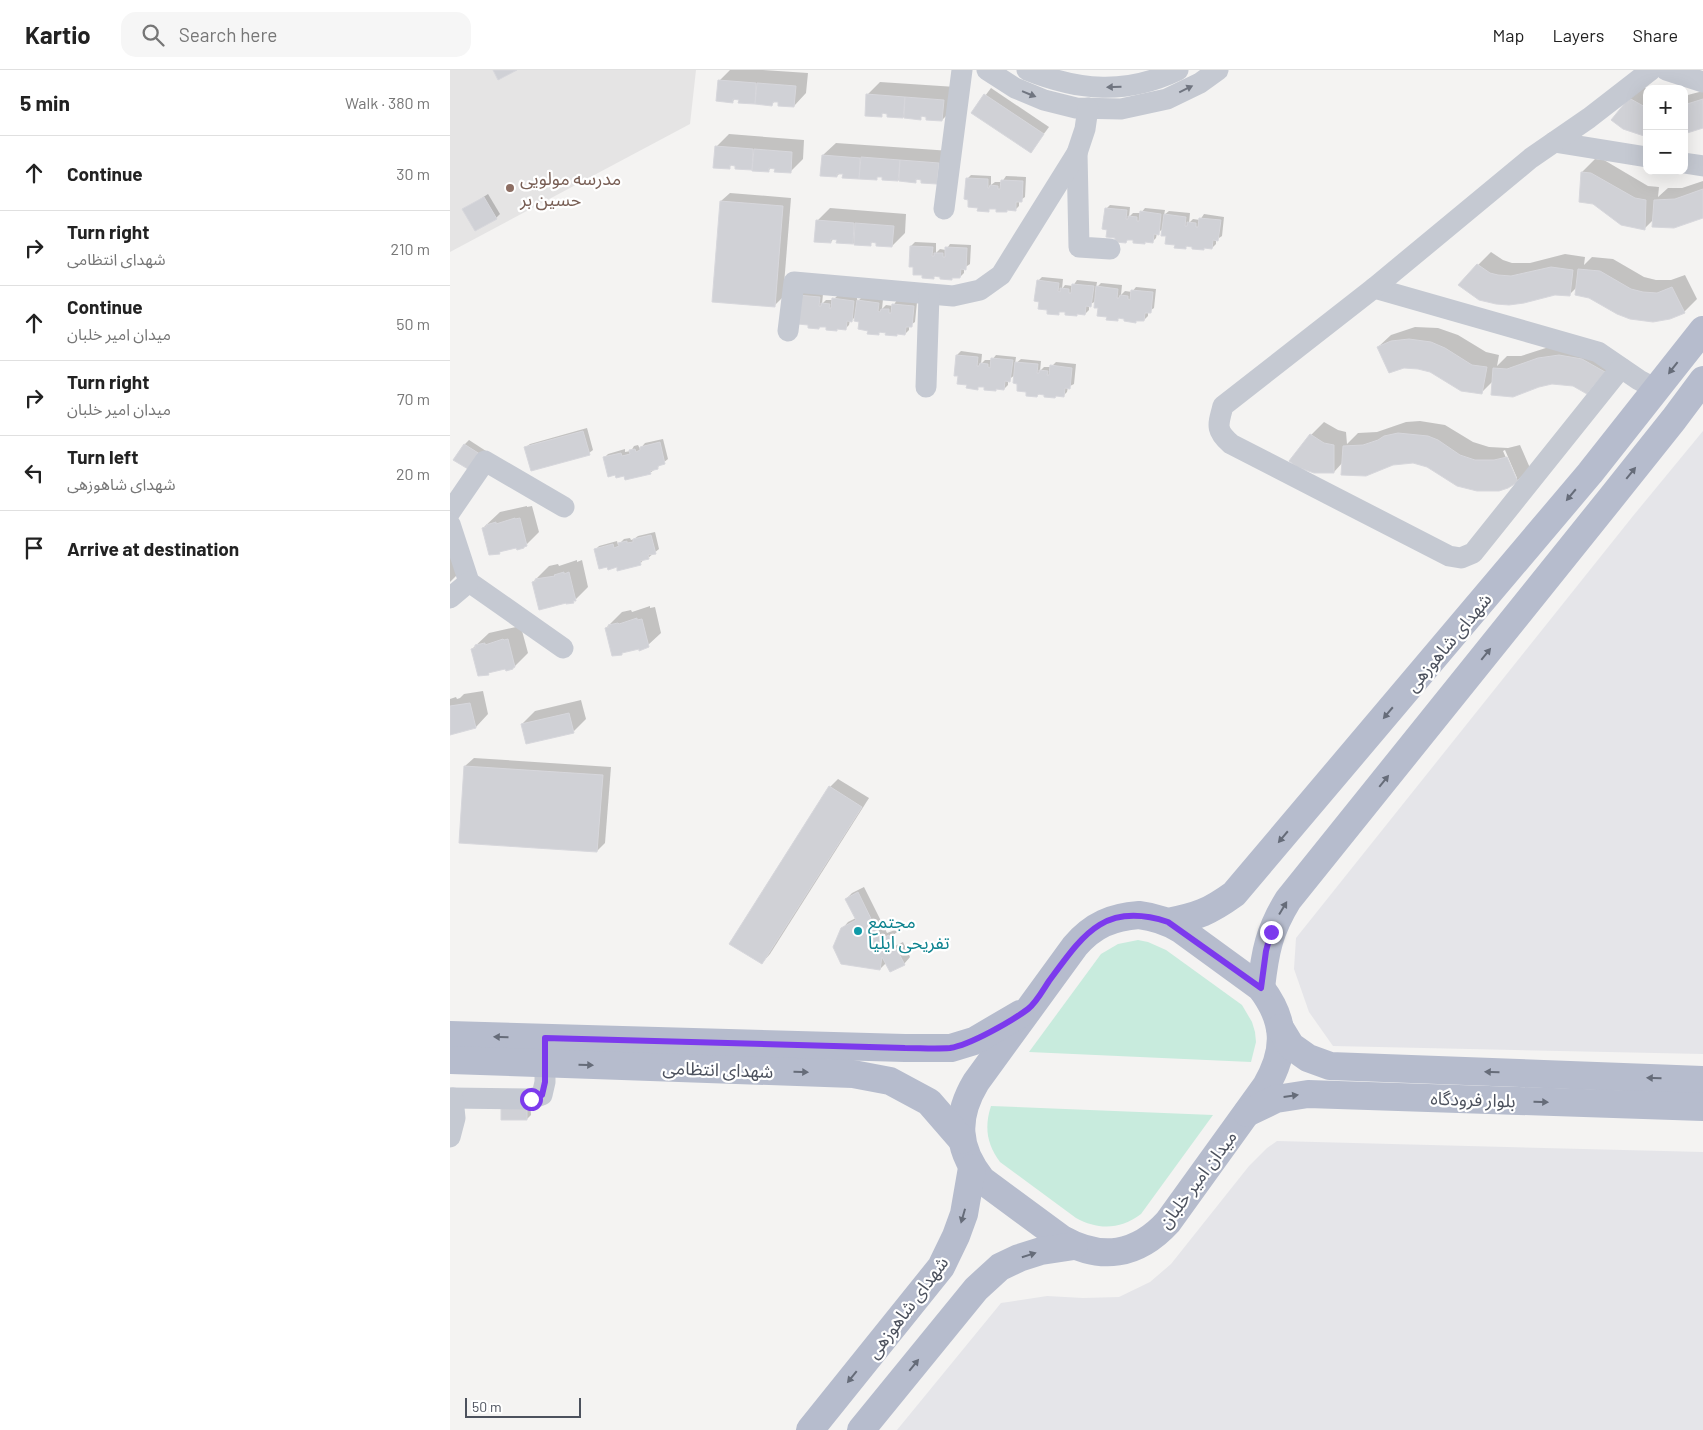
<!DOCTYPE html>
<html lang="en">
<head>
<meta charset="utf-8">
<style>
  :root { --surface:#fff; --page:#f6f6f6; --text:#222; --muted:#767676; --line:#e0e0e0 }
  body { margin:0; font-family:Barlow,"Noto Sans Arabic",sans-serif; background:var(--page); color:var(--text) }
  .controls { position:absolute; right:15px; top:15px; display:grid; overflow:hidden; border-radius:10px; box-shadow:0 5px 20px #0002 }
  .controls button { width:45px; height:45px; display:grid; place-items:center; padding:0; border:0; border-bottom:1px solid var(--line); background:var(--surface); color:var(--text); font:25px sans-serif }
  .scale { position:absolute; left:15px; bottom:12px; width:116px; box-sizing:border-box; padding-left:5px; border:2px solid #4c515d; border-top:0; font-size:14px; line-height:18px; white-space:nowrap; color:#4c515d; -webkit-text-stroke:4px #fff; paint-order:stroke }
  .stop { position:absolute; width:15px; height:15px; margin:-11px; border:4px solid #7c3aed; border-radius:50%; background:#fff }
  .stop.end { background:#7c3aed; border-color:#fff; box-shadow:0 1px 5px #0008 }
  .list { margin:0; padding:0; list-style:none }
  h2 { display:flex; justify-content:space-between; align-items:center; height:65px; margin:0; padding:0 20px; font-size:21px }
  h2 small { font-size:16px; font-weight:400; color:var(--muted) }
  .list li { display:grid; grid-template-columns:32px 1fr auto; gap:15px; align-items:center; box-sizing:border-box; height:75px; padding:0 20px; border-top:1px solid var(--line) }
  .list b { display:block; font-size:19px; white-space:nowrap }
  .list p { margin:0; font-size:16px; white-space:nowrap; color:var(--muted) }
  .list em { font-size:16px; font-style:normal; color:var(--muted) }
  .icon { flex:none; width:28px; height:28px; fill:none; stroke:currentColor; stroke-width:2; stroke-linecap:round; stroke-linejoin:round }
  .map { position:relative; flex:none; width:1253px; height:1360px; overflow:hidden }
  header { display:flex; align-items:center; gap:30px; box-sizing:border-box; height:70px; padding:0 25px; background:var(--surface); border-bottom:1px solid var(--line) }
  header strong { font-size:24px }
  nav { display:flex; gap:28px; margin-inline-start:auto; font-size:18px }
  .search { width:350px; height:45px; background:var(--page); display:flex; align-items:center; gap:12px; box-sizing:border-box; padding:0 18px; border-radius:15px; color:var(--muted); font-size:19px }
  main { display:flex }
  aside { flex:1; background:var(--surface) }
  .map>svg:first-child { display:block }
  .education { fill:#e5e4e4 }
  .airport { fill:#e5e5e9 }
  .green { fill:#c8ebdd }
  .shadow { fill:#0003; fill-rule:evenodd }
  .building { fill:#d0d1d6; stroke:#d7d7dc }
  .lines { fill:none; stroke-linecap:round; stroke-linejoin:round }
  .minor { stroke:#c5c9d2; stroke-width:21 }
  .major { stroke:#b6bccd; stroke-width:28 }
  .oneway { fill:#707580 }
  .oneway2 { fill:#666c79 }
  .route { stroke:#7c3aed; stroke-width:6 }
  .education-dot { fill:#8d6e63; stroke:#fff; stroke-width:2 }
  .culture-dot { fill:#0f9aa8; stroke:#fff; stroke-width:2 }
  .labels { text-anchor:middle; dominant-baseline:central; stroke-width:4.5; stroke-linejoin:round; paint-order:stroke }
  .education-label { font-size:18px; fill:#785e54; stroke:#fff; text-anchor:start }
  .street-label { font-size:18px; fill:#4c515d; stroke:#fff }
  .culture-label { font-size:18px; fill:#0d838f; stroke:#fff; text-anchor:start }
</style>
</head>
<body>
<header>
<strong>Kartio</strong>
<div class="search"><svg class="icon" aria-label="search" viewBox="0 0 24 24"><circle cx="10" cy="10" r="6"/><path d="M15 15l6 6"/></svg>Search here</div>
<nav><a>Map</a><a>Layers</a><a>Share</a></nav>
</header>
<main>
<aside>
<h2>5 min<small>Walk · 380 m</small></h2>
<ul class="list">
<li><svg class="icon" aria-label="ahead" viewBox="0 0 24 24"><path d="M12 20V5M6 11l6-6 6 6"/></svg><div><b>Continue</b></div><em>30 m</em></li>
<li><svg class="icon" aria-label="right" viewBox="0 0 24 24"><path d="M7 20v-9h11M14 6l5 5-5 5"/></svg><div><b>Turn right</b><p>شهدای انتظامی</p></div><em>210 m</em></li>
<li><svg class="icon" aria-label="ahead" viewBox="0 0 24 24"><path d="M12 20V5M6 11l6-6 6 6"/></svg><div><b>Continue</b><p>میدان امیر خلبان</p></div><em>50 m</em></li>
<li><svg class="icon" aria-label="right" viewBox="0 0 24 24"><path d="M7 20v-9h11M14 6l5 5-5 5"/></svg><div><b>Turn right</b><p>میدان امیر خلبان</p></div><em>70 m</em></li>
<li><svg class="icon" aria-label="left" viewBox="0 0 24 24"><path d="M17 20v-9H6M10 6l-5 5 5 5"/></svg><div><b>Turn left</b><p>شهدای شاهوزهی</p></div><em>20 m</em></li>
<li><svg class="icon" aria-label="arrive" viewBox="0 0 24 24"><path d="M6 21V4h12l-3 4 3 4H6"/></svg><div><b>Arrive at destination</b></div></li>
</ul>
</aside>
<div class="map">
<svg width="1253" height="1360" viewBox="0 0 1253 1360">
  <rect width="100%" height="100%" fill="#f4f3f2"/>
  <path class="education" d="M0,0H246L240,54L0,182Z"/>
  <g class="airport">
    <path d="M1253,361V984L883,976L859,942L844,899L846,868L1183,446Z"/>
    <path d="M827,1071L1253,1082V1360H447L551,1233L597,1226L633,1228L669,1227L700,1212L721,1194L799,1096L817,1078Z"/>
  </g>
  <g class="green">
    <path d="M688,870L698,872L716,880L792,935L802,952L805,962L806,972L801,992L579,982L651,884L668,874Z"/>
    <path d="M541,1036L763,1045L691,1144C670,1160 648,1160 626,1148L550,1092C537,1075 534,1057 541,1036Z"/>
  </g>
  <g class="shadow">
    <path d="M280,0H313L358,3L356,23L344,36L325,31L322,34L290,32V29L286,28L283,31L269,11Z"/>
    <path d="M430,12L506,17L505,37L492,50L473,45L470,48L438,46V43L434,42L431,45L417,25Z"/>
    <path d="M1193,16L1197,19V66L1174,58L1180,29Z"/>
    <path d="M541,18L599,57L581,81L523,42Z"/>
    <path d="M1253,21V57L1234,63V26Z"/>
    <path d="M279,64L354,70L353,89L340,102L322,97L319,100L286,98L287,95L282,94L279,98L266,77Z"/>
    <path d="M386,73L501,81L500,100L469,108L465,111L433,109V106L429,105L426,109L394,106V103H390L387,106L373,85Z"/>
    <path d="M1145,89L1154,90L1198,116L1209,117L1208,127L1218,118H1232L1253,111V147L1204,149L1194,159L1132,102Z"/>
    <path d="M521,105L541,106V115L545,112H552L556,106L576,107L575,127L569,131V136L565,140L541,138L538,140L517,109Z"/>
    <path d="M280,123L341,128L333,227L324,236L271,131Z"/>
    <path d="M38,124L50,144L46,148L14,140Z"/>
    <path d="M660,135L680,137L679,147L683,143H691L695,138L715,140L714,145L719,141L740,143L739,153L743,149L750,150L754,144L774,147L772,166L766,170V174L762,178H744V176L738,175L735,178L726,174L713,159L707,163L706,168L702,172L679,169L676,171L667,167L658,159L656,139Z"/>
    <path d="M380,138L456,144L455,163L442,176L423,171L420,175L388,172V169L384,168L381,172L367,151Z"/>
    <path d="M465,172L486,173V183L490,179L496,180L500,174L521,175L520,194L514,198V203L510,207L486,205L483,208L461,176Z"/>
    <path d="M1041,182L1053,190L1062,193H1080L1115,184L1135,187L1134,195L1142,187L1163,189L1194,207L1206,210H1221L1235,205L1247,229L1234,242L1127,217L1119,225L1105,224L1067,233L1028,195Z"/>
    <path d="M592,207L613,209L612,219L615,215L623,216L627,210L647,212L646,218L651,213L672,215L671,225L675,221L682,222L686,217L706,219L704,238L698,242V246L694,250L670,247L667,250L658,245L646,231L639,235V240L635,244L611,241L608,243L599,239L590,231L588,211Z"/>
    <path d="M352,221L373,224L372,234L376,230H383L388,225L407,227V232L412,227L433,229L432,239L436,235L443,236L447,230L467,232L465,252L459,256V260L455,264L448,263L446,265L431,261L428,264L419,259L406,246L402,250H400L399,255L395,259L371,256L369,258L359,254L350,253Z"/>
    <path d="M965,257L988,258L1008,265L1036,282L1049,285L1047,296L1057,286H1071L1102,276L1166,288L1150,310L1129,318L1115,313L1043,311L1032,322L928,277L941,265Z"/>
    <path d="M511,281L532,284L531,294L535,290H542L546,285L566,287L565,294L571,289L591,291L590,301L594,297H601L606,292L626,294L624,314L618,317L617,322L613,326L590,323L587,326L578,321L569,313L565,305L558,310V315L554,319L530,315L527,318L518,314L507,285Z"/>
    <path d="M970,351L995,355L1023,372L1039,377L1058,378L1070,375L1080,398L1067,411L955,391L893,392L884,402L861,365L874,352L888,360L896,362L897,374L908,363L927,362L956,352ZM1055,380L1067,408H1065L1053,381Z"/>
    <path d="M137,358L143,380L139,383L76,377L80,374Z"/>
    <path d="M213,369L218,389L200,403L175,405L154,388L158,384L175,379V382L181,381L184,376L188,375L190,379L195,373Z"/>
    <path d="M19,370L36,381L5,390L15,374Z"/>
    <path d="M77,436V437L82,436L89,462L74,477H67L52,481L49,483L33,458L50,442Z"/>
    <path d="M205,462L209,479L198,488L194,489L190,494L167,496L145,480L149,476L167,471L168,475L174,469L180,468L181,470L184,469L188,466Z"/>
    <path d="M0,476L11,501L0,512Z"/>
    <path d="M127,490V492L132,490L138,517L123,532L83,512L99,496L108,494L109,496Z"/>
    <path d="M200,536V538L205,537L211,563L198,575L156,558L172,542L181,540L182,542Z"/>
    <path d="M66,557V558L71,557L78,583L63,598H56L40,602L38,604L22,579L39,563Z"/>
    <path d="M33,621L38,644L26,657L0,663V629L6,627L7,629L10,628L14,624Z"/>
    <path d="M131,630L136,649L123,662L72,654L85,641Z"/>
    <path d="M24,688L161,697L155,773L147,781L15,696Z"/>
    <path d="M388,709L419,728L320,884L312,893L380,717Z"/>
    <path d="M414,817L437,863L445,860L447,862L441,867L445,876L453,872L460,887L454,894L437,892L430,899L392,859L398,852L406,848L396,829L402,823Z"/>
    <path d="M80,1032L81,1045L77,1049H52Z"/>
  </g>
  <g class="building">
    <path d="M43,0H67L48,10Z"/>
    <path d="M268,10L306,13L305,34L288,33L289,30L283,29V33L266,31Z"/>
    <path d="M307,13L346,16L344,37L328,36V32H323L322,36L305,34Z"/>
    <path d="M416,24L455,27L453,48L437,47V44L432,43V47L415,46Z"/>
    <path d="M534,24L594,64L581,83L521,43Z"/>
    <path d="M455,27L494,30L492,51L476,50V47L471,46V50L454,48Z"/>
    <path d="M1179,28L1197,38V67L1173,59L1161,50Z"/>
    <path d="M1253,29V58L1234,64V35Z"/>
    <path d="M265,76L303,79L302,100L285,99V96L280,95V99L263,98Z"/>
    <path d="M304,79L342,82L341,103L324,102L325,99L319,98V102L302,101Z"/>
    <path d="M372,85L410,88L409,109L392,108L393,104H387V107L370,106Z"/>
    <path d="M411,87L450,90L448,111L432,110V107H427V110L409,109Z"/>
    <path d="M450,90L489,93L487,114L471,113V110L466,109V113L449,111Z"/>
    <path d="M1131,102L1141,103L1185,128L1196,130L1195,160L1171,155L1143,134L1129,132Z"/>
    <path d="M516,108L538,109V118H539L540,115L548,116V119H550L551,110L573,111L572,132H566V141L557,140V142H546V139H539V142L527,141L528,138L518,137V130L514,129Z"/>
    <path d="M1253,119V148L1224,158L1202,157L1204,130L1225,129Z"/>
    <path d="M34,127L47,149L25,161L12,139Z"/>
    <path d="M270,131L333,136L325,237L262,232Z"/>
    <path d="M655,138L677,140L676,149H678V146L687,147V151H689L690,141L711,144L709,165L704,164L703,173L695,172V174L683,173V170H677L676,173L665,172V168L656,167L657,160L652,159Z"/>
    <path d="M714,144L736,147L735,156H737V152L746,153V157H748L749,148L771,150L768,171L763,170L762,179L754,178V180L742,179V177L736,176V179L724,178L725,175L715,174L716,166H711Z"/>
    <path d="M366,150L404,153L403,174L386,173L387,170L381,169V173L364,172Z"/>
    <path d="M405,153L444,156L442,177L426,176V173L421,172V176L404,175Z"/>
    <path d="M460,176L483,177L482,186H484V183H493V187H495V177L517,178L516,200L511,199L510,208H502V210L490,209V207L484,206V209L472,208V205H463V197H459Z"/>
    <path d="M1027,194L1040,203L1048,205L1061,206L1101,197L1123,200L1120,226L1105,225L1074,233L1059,235L1046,234L1029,230L1008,215Z"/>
    <path d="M1128,199L1150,201L1181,219L1193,222L1207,223L1222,217L1235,243L1220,249L1203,252L1180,249L1167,244L1139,228L1125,225Z"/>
    <path d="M587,210L609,213L608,221L610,222V218L619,219V223H621L622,214L644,216L641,237L636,236L635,245L627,244V246L615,245V242H609V245L597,244V240L588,239L589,232L584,231Z"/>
    <path d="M646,216L668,219L667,228H669L670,225L678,226V229L680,230L681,220L703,222L701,243H695L694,251H686V253L674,251V249L668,248V251L656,250L657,247L647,246L648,238H644Z"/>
    <path d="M347,225L370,227L369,236H371V233L380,234L379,238H381L382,228L404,231L402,252L397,251L396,260L387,259V261L376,260V257H369V259L358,258V255L348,254Z"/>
    <path d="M407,230L429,233L428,241L430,242L431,239H439V243H441L442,234L464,236L462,257H456L455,265L447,264V266L435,265L436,263L429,262V265L417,264L418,261L408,259L409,252L404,251Z"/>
    <path d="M959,269L981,272L995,278L1022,295L1037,297L1032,324L1011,321L980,302L968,299L954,298L939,303L927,277L941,271Z"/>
    <path d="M506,285L528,287L527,296H529L530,293L538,294V297L540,298L541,288L563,290L560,312L555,311L554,320L546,319V321L534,320V317H528V320L516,318L517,315L507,314L508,306H504Z"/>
    <path d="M1109,285L1132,289L1155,302L1137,324L1123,316L1102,314L1089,317L1063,327L1041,325L1043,298L1057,299L1088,288Z"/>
    <path d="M565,292L588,294L587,303H589V300L598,301L597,305H599L600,295L622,298L620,319L615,318L614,327L606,326L605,328L594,327V325L588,324L587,327L576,326V322L567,321V314L563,313Z"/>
    <path d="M133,361L140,385L81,401L74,377Z"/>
    <path d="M948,363L978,366L988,370L1010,385L1025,390H1044L1057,387L1068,412L1058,418L1049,421H1027L1007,416L977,397L963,393L943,395L916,406L891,405L893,376L913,375L928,370L934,366Z"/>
    <path d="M860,364L874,373L884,375V403H864L847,397L839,391Z"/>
    <path d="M210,372L215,394L208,396V399L200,401L201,404L175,410L174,406L166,408L165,405L158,407L153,387L171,383L172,386L180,384L179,380L185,379L186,382L190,380V377Z"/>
    <path d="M14,374L33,386L23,402L3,390Z"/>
    <path d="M65,448V449L70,448L77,476L74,477V478L67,480L66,478L49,482L50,484L39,485L32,458L36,457V455L46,452V454Z"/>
    <path d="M201,465L206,484L198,485L199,489L190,491L191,495L167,501V497L158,500L157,497L149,499L144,479L163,474L164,478L169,476L168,473L177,471V473L183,472V469Z"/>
    <path d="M114,502V504L119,502L126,531H123L124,533L116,534V533L89,540L82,512L86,511L85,509L105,506L104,505Z"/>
    <path d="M187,548V550L192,549L199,577L189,581V579L172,583V585L162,586L155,558L159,557L158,555L168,553L169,554Z"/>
    <path d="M53,569L54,570L58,569L65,597L63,598V599L56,601L55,599L38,603L39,605L28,606L21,579L25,578V575L35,573V575Z"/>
    <path d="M20,633L26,658L0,665V636Z"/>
    <path d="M119,643L124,663L76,674L71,654Z"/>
    <path d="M14,696L153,705L147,782L9,773Z"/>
    <path d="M379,716L412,737L312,894L279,874Z"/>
    <path d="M408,822L431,869L439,865L441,869L434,872L439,881L446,878L455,895L440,902L432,887L430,900L391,894L383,877L391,858L406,850L395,829Z"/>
    <path d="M51,1035L77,1036V1050H51Z"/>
  </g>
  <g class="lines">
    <g class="minor">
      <path d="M537,0L565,18L594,30L626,38L671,39L717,29L750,13L768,0"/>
      <path d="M577,0C629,21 676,25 728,0"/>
      <path d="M1216,0L1253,12"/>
      <path d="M1104,72L1197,87"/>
      <path d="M627,83L629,177L660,179"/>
      <path d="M1234,93L1253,96"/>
      <path d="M494,139L512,0"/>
      <path d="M924,218L1148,282L1189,310L1206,319"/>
      <path d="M338,261L344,212L503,226L530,220L551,205L627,83L635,59L638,38"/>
      <path d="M1171,298L1023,483L1011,488L999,486L781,374C765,360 768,355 773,336L924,218L1081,88L1139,48L1201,0"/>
      <path d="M476,317L479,225"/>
      <path d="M0,442L35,391L114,437"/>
      <path d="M0,454L19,512L113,578"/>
      <path d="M0,528L19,512"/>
      <path d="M0,1028L81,1029L92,1025L95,1012V993"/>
      <path d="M0,1067L5,1048L3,1028"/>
    </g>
    <g class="major">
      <path d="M689,845C705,847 717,851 730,859L811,918C836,951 837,980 816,1016L718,1152C687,1186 651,1191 612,1169L532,1110C506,1078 505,1047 526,1012L625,876C643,855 662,847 689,845Z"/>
      <path d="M718,852C748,846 759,842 784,824L1140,403L1253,260"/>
      <path d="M811,918C815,882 819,861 838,830L1161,428L1224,349L1253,310"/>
      <path d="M830,958L841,976L858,988L880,996L1253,1010"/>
      <path d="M0,965L455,978H501L524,971L570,944"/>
      <path d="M0,990L403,1004L440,1011L479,1032L512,1070"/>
      <path d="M797,1043L826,1029L858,1024L1253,1037"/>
      <path d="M360,1360L491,1197L506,1166L514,1144L522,1098"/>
      <path d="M411,1360L526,1219L550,1197L569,1188L591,1181L624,1176"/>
    </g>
  </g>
  <defs><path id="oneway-solid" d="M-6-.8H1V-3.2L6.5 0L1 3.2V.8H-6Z" transform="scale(1.25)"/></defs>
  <g class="oneway">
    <use href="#oneway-solid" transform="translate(664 17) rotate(178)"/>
    <use href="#oneway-solid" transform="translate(736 19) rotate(-26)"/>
    <use href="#oneway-solid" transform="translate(579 24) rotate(22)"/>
  </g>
  <g class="oneway2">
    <use href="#oneway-solid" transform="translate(1223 298) rotate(128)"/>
    <use href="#oneway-solid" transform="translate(1181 403) rotate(-51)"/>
    <use href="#oneway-solid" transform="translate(1121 425) rotate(130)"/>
    <use href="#oneway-solid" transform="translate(1036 584) rotate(-51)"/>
    <use href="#oneway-solid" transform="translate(938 643) rotate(130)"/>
    <use href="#oneway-solid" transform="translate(934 711) rotate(-51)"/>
    <use href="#oneway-solid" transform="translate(833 767) rotate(130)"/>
    <use href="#oneway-solid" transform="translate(833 838) rotate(-59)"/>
    <use href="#oneway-solid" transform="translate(51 967) rotate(-178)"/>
    <use href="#oneway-solid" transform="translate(136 995) rotate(2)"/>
    <use href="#oneway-solid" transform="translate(351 1002) rotate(2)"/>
    <use href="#oneway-solid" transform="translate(1042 1002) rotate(-178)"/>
    <use href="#oneway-solid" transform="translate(1204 1008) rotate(-178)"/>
    <use href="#oneway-solid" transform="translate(841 1026) rotate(-8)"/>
    <use href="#oneway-solid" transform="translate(1091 1032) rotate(2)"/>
    <use href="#oneway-solid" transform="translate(513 1146) rotate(106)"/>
    <use href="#oneway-solid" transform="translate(579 1185) rotate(-18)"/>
    <use href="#oneway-solid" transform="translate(464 1295) rotate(-51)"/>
    <use href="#oneway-solid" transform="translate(402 1307) rotate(129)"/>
  </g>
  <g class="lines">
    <path class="route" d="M81,1029L92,1025L95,1012V968L455,978C470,978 486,979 500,978C520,975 562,951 578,939C586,933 593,920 599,911C633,865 654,831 718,852L811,918L816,881L821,862"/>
  </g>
  <circle class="education-dot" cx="60" cy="118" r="5"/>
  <circle class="culture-dot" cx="408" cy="861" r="5"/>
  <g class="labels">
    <g class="education-label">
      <text x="70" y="108">مدرسه مولویی<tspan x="70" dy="21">حسین بر</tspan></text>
    </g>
    <g class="street-label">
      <text transform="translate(998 572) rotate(-50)">شهدای شاهوزهی</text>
      <text transform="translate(268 999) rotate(2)">شهدای انتظامی</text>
      <text transform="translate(1023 1029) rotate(2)">بلوار فرودگاه</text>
      <text transform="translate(747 1109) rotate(-53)">میدان امیر خلبان</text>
      <text transform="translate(457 1237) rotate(-53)">شهدای شاهوزهی</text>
    </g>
    <g class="culture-label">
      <text x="418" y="851">مجتمع<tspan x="418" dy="21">تفریحی ایلیا</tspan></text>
    </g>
  </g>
</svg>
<div class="controls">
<button>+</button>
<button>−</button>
</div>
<div class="scale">50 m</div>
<div class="stop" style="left:81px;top:1029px"></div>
<div class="stop end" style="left:821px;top:862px"></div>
</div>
</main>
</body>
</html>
